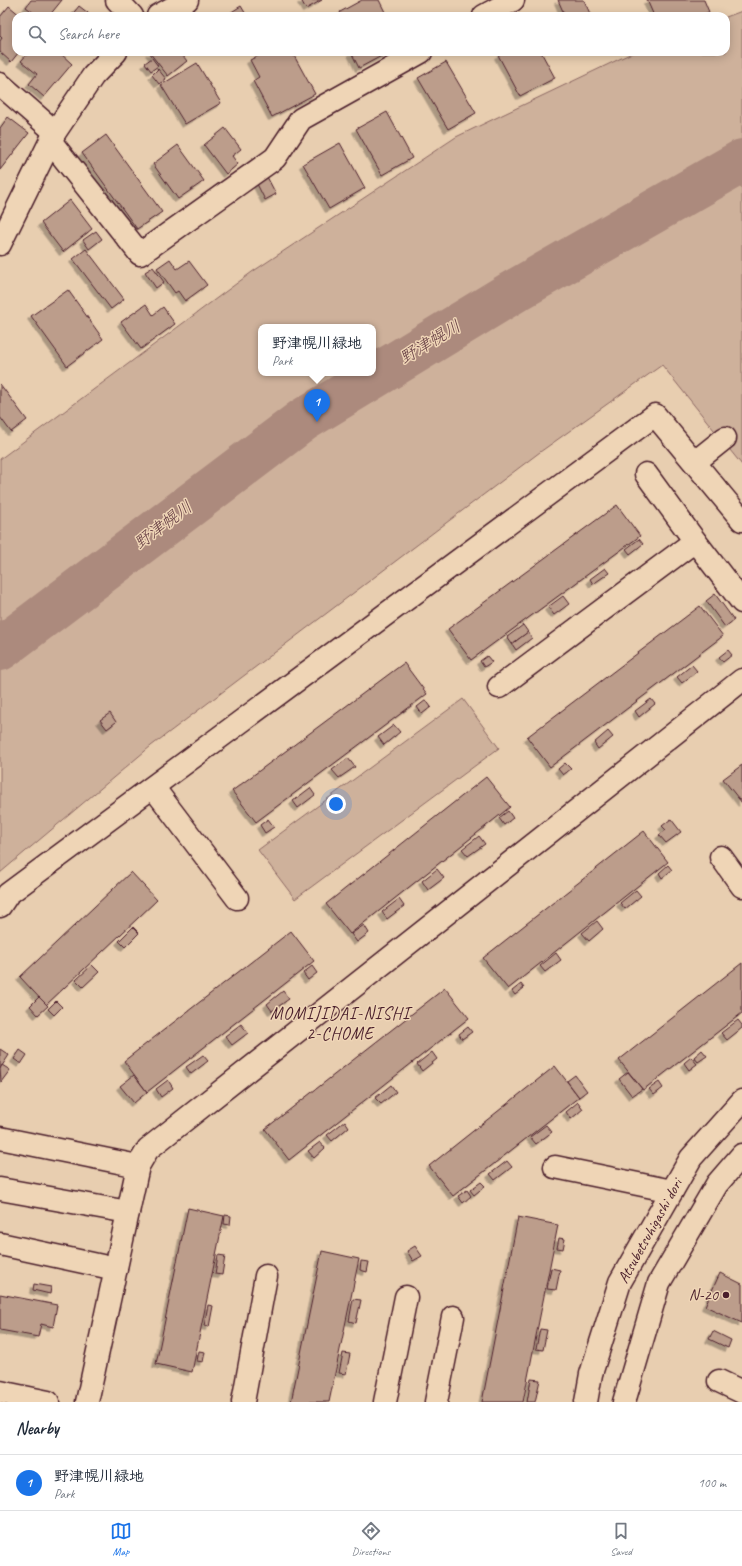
<!DOCTYPE html>
<html lang="en">
<head>
<meta charset="utf-8">
<style>
  :root { --surface:#fff; --page:#f6f6f7; --text:#1f2937; --muted:#747a83; --line:#e0e1e3; --accent:#1a73e8 }
  body { margin:0; font-family:Caveat,"Klee One",sans-serif; background:var(--page); color:var(--text) }
  .you { position:absolute; left:336px; top:804px; width:14px; height:14px; margin:-10px; border:3px solid #fff; border-radius:50%; background:#1a73e8; box-shadow:0 0 0 6px #1a73e833 }
  .badge { display:grid; place-items:center; width:26px; height:26px; border-radius:50%; background:var(--accent); color:#fff; font-size:13px; font-weight:700 }
  .pin { position:absolute; translate:-50% -33px; filter:drop-shadow(0 1px 2px #0008) }
  .pin::after { content:''; position:absolute; top:21px; width:14px; height:12px; background:inherit; clip-path:polygon(0 0,100% 0,50% 100%) }
  .popup { position:absolute; left:258px; top:324px; width:118px; height:52px; box-sizing:border-box; display:grid; place-content:center; border-radius:8px; background:var(--surface); filter:drop-shadow(0 1px 3px #0005); font-size:13px; white-space:nowrap; color:var(--muted) }
  .popup b { font-size:15px; color:var(--text) }
  .popup::after { content:''; position:absolute; left:50%; top:100%; margin-left:-8px; border:8px solid transparent; border-top-color:var(--surface) }
  .list { margin:0; padding:0; list-style:none }
  h2 { display:flex; justify-content:space-between; align-items:center; height:52px; margin:0; padding:0 16px; font-size:17px }
  h2 small { font-size:13px; font-weight:400; color:var(--muted) }
  .list li { display:grid; grid-template-columns:26px 1fr auto; gap:12px; align-items:center; box-sizing:border-box; height:56px; padding:0 16px; border-top:1px solid var(--line) }
  .list b { display:block; font-size:15px; white-space:nowrap }
  .list p { margin:0; font-size:13px; white-space:nowrap; color:var(--muted) }
  .list em { font-size:13px; font-style:normal; color:var(--muted) }
  .icon { flex:none; width:22px; height:22px; fill:none; stroke:currentColor; stroke-width:2; stroke-linecap:round; stroke-linejoin:round }
  .map { position:relative; flex:none; width:742px; height:1402px; overflow:hidden }
  .search { position:absolute; background:var(--surface); box-shadow:0 2px 10px #0003; left:12px; right:12px; top:12px; height:44px; display:flex; align-items:center; gap:10px; box-sizing:border-box; padding:0 14px; border-radius:12px; color:var(--muted); font-size:15px }
  .sheet { height:108px; background:var(--surface) }
  nav { display:flex; justify-content:space-around; align-items:center; box-sizing:border-box; height:56px; border-top:1px solid var(--line); background:var(--surface); font-size:11px; color:var(--muted) }
  nav a { display:grid; justify-items:center; gap:2px }
  nav .on { color:var(--accent) }
  .map>svg:first-child { display:block }
  .green { fill:#ceb19b; stroke:#8c6863; fill-rule:evenodd }
  .lines { fill:none; stroke-linecap:round; stroke-linejoin:round }
  .river { stroke:#ac8a7d; stroke-width:44 }
  .building { fill:#bc9d8b; stroke:#4a1f2b; filter:url(#shadow) }
  .minor-casing { stroke:#4a1f2b; stroke-width:25 }
  .minor { stroke:#efd5b6; stroke-width:22 }
  .poi-dot { fill:#4a1f2b; stroke:#efd5b6; stroke-width:1.5 }
  .labels { text-anchor:middle; dominant-baseline:central; stroke-width:3; stroke-linejoin:round; paint-order:stroke }
  .street-label { font-size:16px; fill:#4a1f2b; stroke:#efd5b6 }
  .poi-label { font-size:16px; fill:#4a1f2b; stroke:#efd5b6; text-anchor:end }
  .water-label { font-size:17px; font-style:italic; fill:#623a40; stroke:#efd5b6 }
  .neighbourhood-label { font-size:17px; letter-spacing:1px; fill:#4a1f2b; stroke:#efd5b6 }
</style>
</head>
<body>
<div class="map">
<svg width="742" height="1402" viewBox="0 0 742 1402">
  <defs>
    <filter id="shadow"><feDropShadow dx="-3.5" dy="3.5" stdDeviation="0" flood-color="#0004"/></filter>
  </defs>
  <rect width="100%" height="100%" fill="#e8ceb0"/>
  <filter id="ink" filterUnits="userSpaceOnUse"><feTurbulence type="fractalNoise" baseFrequency=".025" numOctaves="2"/><feDisplacementMap in="SourceGraphic" scale="8" xChannelSelector="R" yChannelSelector="G"/><feConvolveMatrix kernelMatrix="1 2 1 2 8 2 1 2 1" color-interpolation-filters="sRGB"/></filter>
  <g filter="url(#ink)">
    <g class="green">
      <path d="M742,11V465L662,365L540,452L151,746L0,873V459L252,272L456,137L634,52H726V17ZM261,327H373V373H261Z"/>
      <path d="M463,699L499,748L295,899L258,850Z"/>
    </g>
    <g class="lines">
      <path class="river" d="M0,649L303,420L513,292L742,161"/>
    </g>
    <g class="building">
      <path d="M31,0H62L49,16H38L26,7Z"/>
      <path d="M301,0H322L306,9Z"/>
      <path d="M362,0H379L387,16H342L340,12Z"/>
      <path d="M558,0H584L591,16H565Z"/>
      <path d="M647,0H704L709,12L699,16H654Z"/>
      <path d="M9,6L21,16H16V52H19L11,62L0,52V41L2,38L0,36V17Z"/>
      <path d="M79,6L92,16H71Z"/>
      <path d="M241,6L247,16H225Z"/>
      <path d="M29,52H59L72,64L44,97L29,84L37,74L21,61Z"/>
      <path d="M149,52H180L187,61L168,76Z"/>
      <path d="M265,52H292L315,94L272,117L253,81L259,77L250,60Z"/>
      <path d="M351,52H389L359,68Z"/>
      <path d="M505,52H541L555,78L520,96L498,55Z"/>
      <path d="M152,58L158,66L151,71L145,63Z"/>
      <path d="M446,62L476,113L448,129L418,78Z"/>
      <path d="M197,63L221,103L185,124L161,85Z"/>
      <path d="M158,69L166,79L159,84L152,75Z"/>
      <path d="M387,112L412,158L382,175L356,129Z"/>
      <path d="M8,117L29,133L0,170V128Z"/>
      <path d="M225,128L241,149L232,156L238,164L226,174L204,145Z"/>
      <path d="M106,135L162,212L137,229L82,153Z"/>
      <path d="M340,143L365,188L329,209L303,164Z"/>
      <path d="M178,145L204,181L178,199L153,164Z"/>
      <path d="M265,173L276,194L265,200L254,178Z"/>
      <path d="M70,200L92,229L63,252L41,223Z"/>
      <path d="M96,231L102,239L89,249L83,240Z"/>
      <path d="M86,249L124,299L111,309L73,259Z"/>
      <path d="M170,259L177,269L189,261L207,285L185,301L178,291L175,293L157,268Z"/>
      <path d="M153,267L164,282L156,288L145,272Z"/>
      <path d="M68,290L103,339L67,366L31,316Z"/>
      <path d="M146,304L153,315L163,307L175,324L141,349L121,322Z"/>
      <path d="M0,384L27,420L11,432L0,417Z"/>
      <path d="M617,505L640,536L471,660L448,629Z"/>
      <path d="M639,539L643,544L630,554L626,549Z"/>
      <path d="M605,568L609,573L593,584L590,579Z"/>
      <path d="M715,594L734,620L725,627L706,601Z"/>
      <path d="M563,596L569,604L554,615L548,607Z"/>
      <path d="M700,606L723,636L550,767L527,737Z"/>
      <path d="M523,625L528,632L512,644L507,637Z"/>
      <path d="M528,632L532,638L516,650L512,644Z"/>
      <path d="M728,650L732,655L723,662L719,657Z"/>
      <path d="M487,656L492,662L484,667L480,661Z"/>
      <path d="M404,663L427,694L256,822L232,791Z"/>
      <path d="M692,665L697,671L682,683L677,677Z"/>
      <path d="M651,699L655,704L639,717L635,711Z"/>
      <path d="M426,700L431,707L422,714L417,707Z"/>
      <path d="M110,713L116,722L107,729L100,720Z"/>
      <path d="M394,725L400,732L384,745L378,737Z"/>
      <path d="M608,731L613,737L598,749L594,743Z"/>
      <path d="M348,758L355,767L339,778L332,770Z"/>
      <path d="M565,763L571,769L563,775L558,769Z"/>
      <path d="M742,765V803L723,779Z"/>
      <path d="M486,777L510,807L350,934L326,904Z"/>
      <path d="M310,788L315,795L298,808L293,801Z"/>
      <path d="M508,811L513,818L504,825L499,818Z"/>
      <path d="M268,819L274,827L265,833L260,825Z"/>
      <path d="M671,819L681,832L666,843L659,835L666,830L662,826Z"/>
      <path d="M644,831L668,862L508,989L483,958Z"/>
      <path d="M479,836L485,844L468,856L462,849Z"/>
      <path d="M668,865L672,870L662,878L659,873Z"/>
      <path d="M437,869L444,878L428,890L422,881Z"/>
      <path d="M131,872L157,900L46,1005L20,977Z"/>
      <path d="M636,890L641,896L625,909L620,903Z"/>
      <path d="M399,899L404,906L387,919L382,912Z"/>
      <path d="M597,921L603,929L589,941L582,933Z"/>
      <path d="M364,925L369,933L357,942L351,934Z"/>
      <path d="M133,927L139,933L125,947L119,941Z"/>
      <path d="M291,931L314,961L147,1092L124,1061Z"/>
      <path d="M556,953L561,960L545,972L540,966Z"/>
      <path d="M742,963V1013L643,1090L619,1060Z"/>
      <path d="M92,965L99,972L83,987L76,980Z"/>
      <path d="M312,966L317,973L308,980L303,973Z"/>
      <path d="M521,984L524,988L515,995L512,991Z"/>
      <path d="M445,988L469,1018L289,1160L265,1129Z"/>
      <path d="M283,991L289,999L272,1011L267,1004Z"/>
      <path d="M39,997L48,1006L38,1015L30,1006Z"/>
      <path d="M56,1001L62,1007L54,1015L48,1009Z"/>
      <path d="M738,1020L742,1025V1028L727,1040L721,1033Z"/>
      <path d="M241,1024L248,1033L232,1045L225,1036Z"/>
      <path d="M468,1027L472,1032L462,1039L459,1034Z"/>
      <path d="M0,1049L9,1055L0,1069Z"/>
      <path d="M20,1050L27,1055L21,1064L14,1059Z"/>
      <path d="M702,1050L707,1056L698,1062L694,1057Z"/>
      <path d="M432,1052L437,1059L422,1071L417,1064Z"/>
      <path d="M203,1055L208,1061L191,1074L186,1067Z"/>
      <path d="M691,1057L697,1064L689,1070L684,1063Z"/>
      <path d="M2,1065L10,1070L1,1082L0,1069Z"/>
      <path d="M555,1066L579,1097L453,1196L429,1166Z"/>
      <path d="M628,1072L642,1089L632,1096L619,1079Z"/>
      <path d="M134,1075L147,1092L134,1103L120,1086Z"/>
      <path d="M575,1075L587,1091L579,1097L567,1081Z"/>
      <path d="M168,1080L173,1088L161,1097L156,1089Z"/>
      <path d="M659,1082L663,1088L654,1095L649,1089Z"/>
      <path d="M391,1085L396,1092L381,1104L375,1098Z"/>
      <path d="M578,1102L583,1109L571,1119L566,1112Z"/>
      <path d="M345,1121L349,1127L332,1141L327,1135Z"/>
      <path d="M546,1125L552,1132L536,1144L530,1137Z"/>
      <path d="M320,1142L325,1148L314,1158L308,1151Z"/>
      <path d="M507,1161L512,1167L495,1180L490,1174Z"/>
      <path d="M481,1182L485,1186L474,1195L470,1190Z"/>
      <path d="M467,1190L471,1196L463,1203L458,1196Z"/>
      <path d="M188,1208L224,1216L192,1372L156,1364Z"/>
      <path d="M225,1215L231,1216L230,1225L224,1224Z"/>
      <path d="M518,1217L558,1225L523,1402H482Z"/>
      <path d="M559,1238L565,1239L563,1249L557,1248Z"/>
      <path d="M415,1246L422,1256L413,1261L407,1251Z"/>
      <path d="M322,1251L359,1259L329,1402H291Z"/>
      <path d="M218,1255L225,1256L222,1275L215,1274Z"/>
      <path d="M361,1261L369,1262L367,1272L360,1270Z"/>
      <path d="M551,1268L560,1270L556,1290L547,1289Z"/>
      <path d="M720,1273L742,1284V1323L705,1306Z"/>
      <path d="M34,1284L51,1287L50,1294L33,1290Z"/>
      <path d="M0,1294L57,1305L53,1327L41,1324L38,1337L0,1330Z"/>
      <path d="M353,1299L361,1300L356,1323L349,1321Z"/>
      <path d="M208,1305L213,1306L209,1327L204,1326Z"/>
      <path d="M540,1329L547,1330L543,1350L536,1349Z"/>
      <path d="M713,1331L731,1340L728,1348L709,1339Z"/>
      <path d="M199,1351L205,1352L203,1362L197,1361Z"/>
      <path d="M343,1353L350,1354L346,1374L339,1373Z"/>
      <path d="M531,1379L540,1380L535,1402H527Z"/>
    </g>
    <g class="lines">
      <defs>
        <g id="minor">
          <path d="M117,0L132,16"/>
          <path d="M158,16L187,0"/>
          <path d="M484,16L513,0"/>
          <path d="M0,84L55,132"/>
          <path d="M51,142L140,254L275,158L301,119L421,52"/>
          <path d="M0,244L55,132L93,76L116,52"/>
          <path d="M695,462L725,438"/>
          <path d="M646,474L695,541"/>
          <path d="M499,687L695,541L742,602"/>
          <path d="M153,787L237,898"/>
          <path d="M721,857L742,886"/>
          <path d="M0,906L8,894L655,415L742,520"/>
          <path d="M0,1138L138,1166"/>
          <path d="M555,1167L672,1191"/>
          <path d="M0,1189L128,1212"/>
          <path d="M0,1244L116,1269"/>
          <path d="M719,1381L742,1392"/>
          <path d="M0,1392L48,1402"/>
          <path d="M87,1402L138,1166L148,1149L742,680"/>
          <path d="M243,1402L266,1276"/>
          <path d="M385,1402L406,1297"/>
          <path d="M436,1402L453,1317"/>
          <path d="M586,1402L591,1374L620,1282L691,1158L742,1101"/>
          <path d="M624,1402L659,1283L717,1184L742,1155"/>
        </g>
      </defs>
      <use href="#minor" class="minor-casing"/>
      <use href="#minor" class="minor"/>
    </g>
  </g>
  <circle class="poi-dot" cx="726" cy="1295" r="4"/>
  <g class="labels">
    <g class="street-label">
      <text transform="translate(650 1231) rotate(-61)">Atsubetsuhigashi dori</text>
    </g>
    <g class="poi-label">
      <text x="718" y="1295">N-20</text>
    </g>
    <g class="water-label">
      <text transform="translate(430 342) rotate(-31)">野津幌川</text>
      <text transform="translate(163 525) rotate(-37)">野津幌川</text>
    </g>
    <g class="neighbourhood-label">
      <text x="340" y="1013">MOMIJIDAI-NISHI<tspan x="340" dy="20">2-CHOME</tspan></text>
    </g>
  </g>
</svg>
<div class="you"></div>
<div class="pin badge" style="left:317px;top:422px">1</div>
<div class="popup"><b>野津幌川緑地</b>Park</div>
<div class="search"><svg class="icon" aria-label="search" viewBox="0 0 24 24"><circle cx="10" cy="10" r="6"/><path d="M15 15l6 6"/></svg>Search here</div>
</div>
<section class="sheet">
<h2>Nearby<small></small></h2>
<ul class="list">
<li><span class="badge">1</span><div><b>野津幌川緑地</b><p>Park</p></div><em>100 m</em></li>
</ul>
</section>
<nav>
<a class="on"><svg class="icon" aria-label="map" viewBox="0 0 24 24"><path d="M3 6l6-2 6 2 6-2v14l-6 2-6-2-6 2zM9 4v14M15 6v14"/></svg>Map</a>
<a><svg class="icon" aria-label="directions" viewBox="0 0 24 24"><path d="M12 3l9 9-9 9-9-9zM9 14v-3h6M13 9l2 2-2 2"/></svg>Directions</a>
<a><svg class="icon" aria-label="saved" viewBox="0 0 24 24"><path d="M7 4h10v16l-5-4-5 4z"/></svg>Saved</a>
</nav>
</body>
</html>
